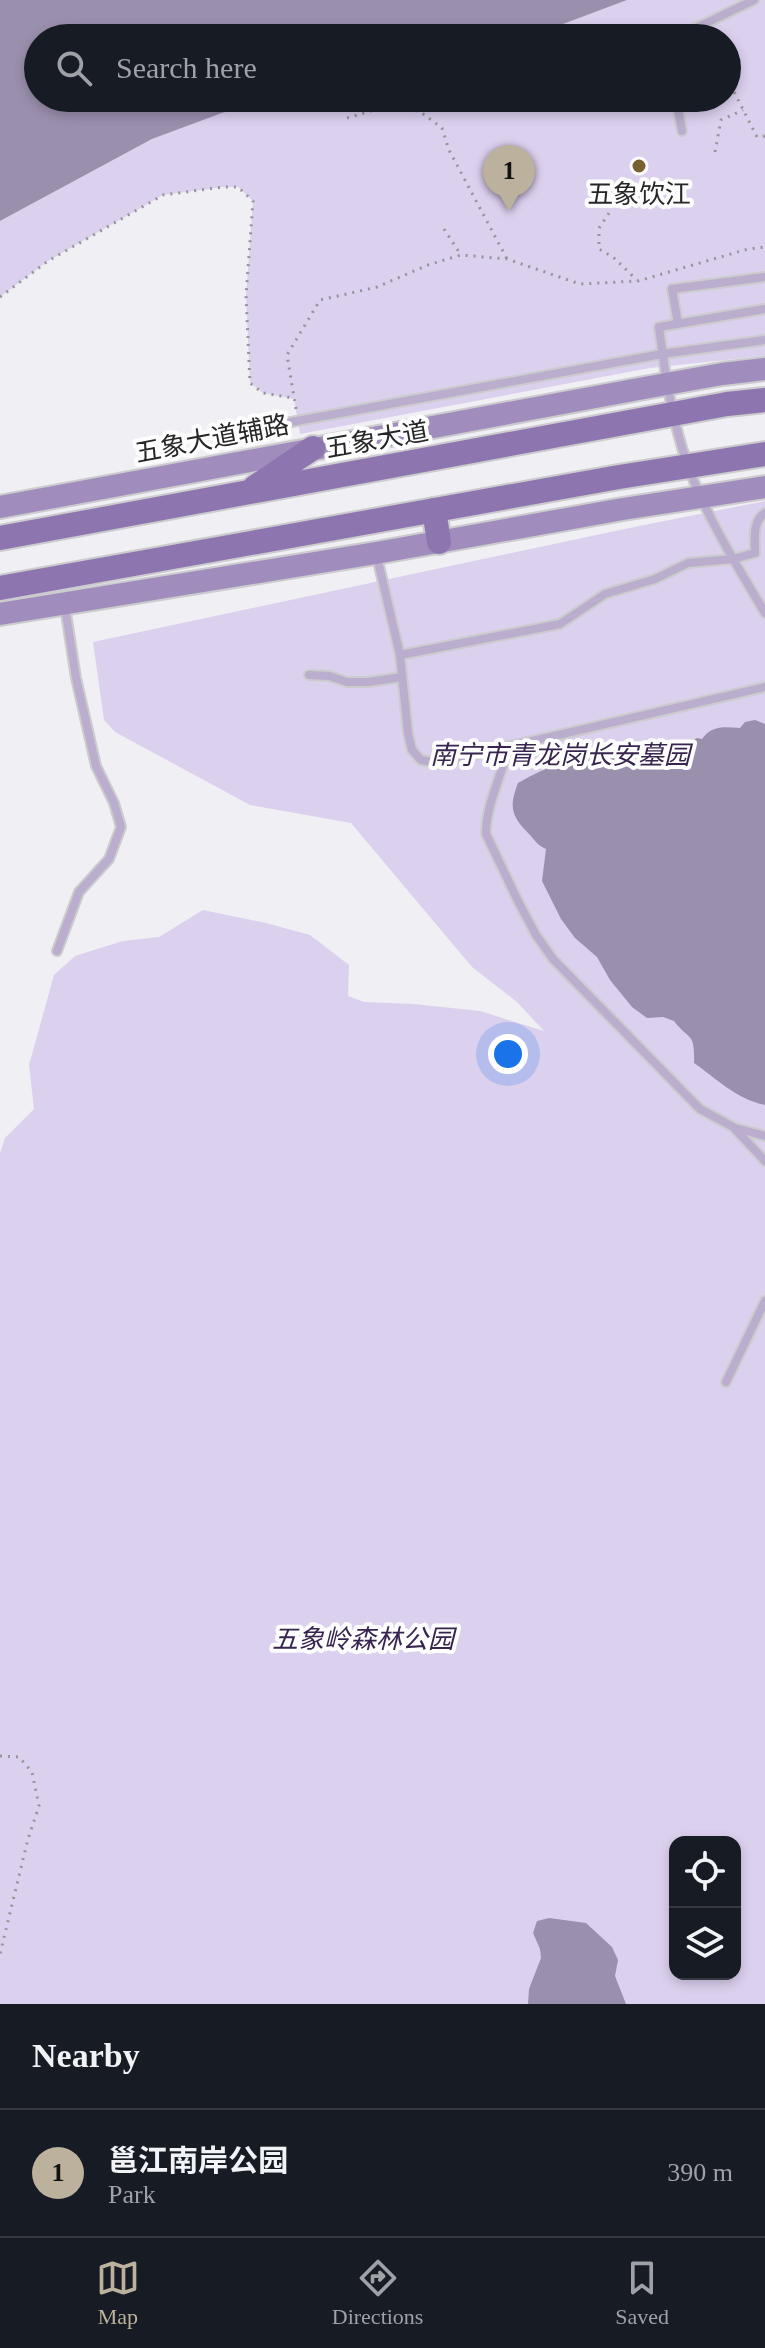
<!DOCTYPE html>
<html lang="en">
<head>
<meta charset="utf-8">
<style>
  :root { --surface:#171b24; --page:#20242c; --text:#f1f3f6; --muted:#9ea1a6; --line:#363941; --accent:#bbb19d }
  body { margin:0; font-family:"Times New Roman","Noto Sans SC",serif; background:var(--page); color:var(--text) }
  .controls { position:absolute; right:24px; bottom:24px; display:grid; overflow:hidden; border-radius:16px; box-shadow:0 4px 12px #0003 }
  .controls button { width:72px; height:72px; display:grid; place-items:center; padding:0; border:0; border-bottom:2px solid var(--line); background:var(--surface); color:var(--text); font:40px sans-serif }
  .you { position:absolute; left:508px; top:1054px; width:28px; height:28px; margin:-20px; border:6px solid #fff; border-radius:50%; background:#1a73e8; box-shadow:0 0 0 12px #1a73e833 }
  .badge { display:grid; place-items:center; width:52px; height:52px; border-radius:50%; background:var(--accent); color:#111; font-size:26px; font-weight:700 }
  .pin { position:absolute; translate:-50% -66px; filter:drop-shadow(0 2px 4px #0008) }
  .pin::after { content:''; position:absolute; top:42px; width:28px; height:24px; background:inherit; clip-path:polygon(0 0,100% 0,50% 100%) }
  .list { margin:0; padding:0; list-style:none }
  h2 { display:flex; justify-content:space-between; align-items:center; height:104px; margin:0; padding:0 32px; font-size:34px }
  h2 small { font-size:26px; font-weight:400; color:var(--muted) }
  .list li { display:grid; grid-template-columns:52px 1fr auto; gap:24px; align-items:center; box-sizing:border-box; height:128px; padding:0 32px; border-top:2px solid var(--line) }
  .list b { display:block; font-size:30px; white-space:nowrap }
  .list p { margin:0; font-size:26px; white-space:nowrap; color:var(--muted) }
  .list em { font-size:26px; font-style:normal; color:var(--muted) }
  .icon { flex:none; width:44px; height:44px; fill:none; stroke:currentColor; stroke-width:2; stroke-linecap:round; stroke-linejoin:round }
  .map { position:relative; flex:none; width:765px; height:2004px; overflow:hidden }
  .search { position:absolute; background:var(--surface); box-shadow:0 4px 12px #0003; left:24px; right:24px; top:24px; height:88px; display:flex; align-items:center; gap:20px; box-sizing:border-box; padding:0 28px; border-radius:44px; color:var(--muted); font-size:30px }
  .sheet { height:232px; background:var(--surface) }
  nav { display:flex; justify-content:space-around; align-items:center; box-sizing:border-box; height:112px; border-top:2px solid var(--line); background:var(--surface); font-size:22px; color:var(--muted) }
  nav a { display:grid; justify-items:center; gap:4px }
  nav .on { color:var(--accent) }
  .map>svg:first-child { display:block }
  .green { fill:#dcd0ef; fill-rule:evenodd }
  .water { fill:#9b8fae }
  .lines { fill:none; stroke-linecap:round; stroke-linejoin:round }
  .lane-casing { stroke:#cccbce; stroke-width:12 }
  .secondary-casing { stroke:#cccbce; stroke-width:26 }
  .primary-casing { stroke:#cccbce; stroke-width:28 }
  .path { stroke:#959497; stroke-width:3; stroke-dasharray:2 6; stroke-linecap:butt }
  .lane { stroke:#baadce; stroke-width:8 }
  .secondary { stroke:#a08dbd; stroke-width:22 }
  .primary { stroke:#8d75b0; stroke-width:24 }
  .poi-dot { fill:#7a6031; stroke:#fdfdfe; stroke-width:3 }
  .labels { text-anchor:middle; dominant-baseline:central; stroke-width:8; stroke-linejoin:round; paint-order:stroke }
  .poi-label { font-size:26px; fill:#262628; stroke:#fdfdfe }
  .street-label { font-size:26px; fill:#262628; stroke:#fdfdfe }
  .park-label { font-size:26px; font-style:italic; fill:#37244f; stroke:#fdfdfe }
</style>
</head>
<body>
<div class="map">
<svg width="765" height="2004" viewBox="0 0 765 2004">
  <rect width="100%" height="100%" fill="#f0eff3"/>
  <g class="green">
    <path d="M627,0H765V356L650,368L300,434L294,399L263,393L250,383L246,296L253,201L238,187H223L163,195L48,261L0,297V221L152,139L222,113L279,98H727V38H526Z"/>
    <path d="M765,501V2004H0V1153L5,1138L34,1109L29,1065L54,975L75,956L123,941L159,937L203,910L266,923L310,935L349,965L348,996L364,1002L414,1004L480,1011L544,1031L517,1002L472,967L351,823L250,805L115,732L104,720L93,642L634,527ZM675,1842H735V1974H675Z"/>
  </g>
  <g class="water">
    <path d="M0,0H627L526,38H38V98H279L222,113L152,139L0,221Z"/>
    <path d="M755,720L765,724V1105C736,1099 717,1079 694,1063C695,1031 689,1041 674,1021L663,1017L647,1018L632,1007L610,980L597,957L575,938L561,919L542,881L546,849C539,846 536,842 531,836C512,817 508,809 518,783C549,764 588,754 624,751C653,749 670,752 697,738L702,739C712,725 724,727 740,728L745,722Z"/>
    <path d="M549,1918L586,1923L612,1947L618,1960L615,1976L626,2004H528L529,1989L541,1958L540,1949L533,1933L537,1921Z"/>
  </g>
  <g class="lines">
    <defs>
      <g id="lane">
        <path d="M690,38L694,29L754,0"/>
        <path d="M676,98L682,131"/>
        <path d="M765,309L659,327C665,374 672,421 688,466C707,518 737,566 765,613"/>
        <path d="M678,324L672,289L765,277"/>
        <path d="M275,425L662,354L765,340"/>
        <path d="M377,557L400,655L408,733L412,750L421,760L438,763L765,687"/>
        <path d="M400,655L560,624L605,594L655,579L688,563L733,559L755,553C755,540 752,521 765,513"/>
        <path d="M309,675L329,676L347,682H368L402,677"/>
        <path d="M508,747C502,777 486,803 486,834L518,901L536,935L553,959L700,1109L735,1128L765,1136"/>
        <path d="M57,951L79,892L109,859L121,827L114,803L96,766L76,678L65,607"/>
        <path d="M735,1129L765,1161"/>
        <path d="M726,1382L765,1301"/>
      </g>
      <g id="secondary">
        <path d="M0,507L666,384L722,374L765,369"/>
        <path d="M0,614L376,553L623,509L765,487"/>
      </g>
      <g id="primary">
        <path d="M255,487L313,448"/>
        <path d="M434,510L439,542"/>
        <path d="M0,538L727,404L765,400"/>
        <path d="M0,588L619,477L765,454"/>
      </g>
    </defs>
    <use href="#lane" class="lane-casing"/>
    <use href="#secondary" class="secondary-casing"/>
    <use href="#primary" class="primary-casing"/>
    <g class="path">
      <path d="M727,78L757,137L765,136"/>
      <path d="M347,118L398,103L422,113L442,128L449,150L507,259"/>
      <path d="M715,152L721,120L743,110"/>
      <path d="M609,213L599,228V249L613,257L637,280"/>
      <path d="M444,229L461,255"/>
      <path d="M0,297L48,261L163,195L223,187H238L253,201L246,296L250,383L263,393L294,398"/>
      <path d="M296,409L287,355L320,300L377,287L428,265L461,255L507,259L580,284L638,281L748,249L765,247"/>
      <path d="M0,1756L19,1757L32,1772L39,1806L28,1839L0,1954"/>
    </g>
    <use href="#lane" class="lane"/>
    <use href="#secondary" class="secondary"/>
    <use href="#primary" class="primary"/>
  </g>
  <circle class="poi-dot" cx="639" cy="166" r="8"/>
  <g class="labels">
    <g class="poi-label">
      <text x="639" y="194">五象饮江</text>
    </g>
    <g class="street-label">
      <text transform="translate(212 439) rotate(-11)">五象大道辅路</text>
      <text transform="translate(377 440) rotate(-10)">五象大道</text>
    </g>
    <g class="park-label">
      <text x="560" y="755">南宁市青龙岗长安墓园</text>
      <text x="363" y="1639">五象岭森林公园</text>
    </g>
  </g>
</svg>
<div class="controls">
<button><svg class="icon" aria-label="locate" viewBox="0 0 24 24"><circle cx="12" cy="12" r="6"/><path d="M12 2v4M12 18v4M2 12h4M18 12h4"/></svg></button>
<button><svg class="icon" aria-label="layers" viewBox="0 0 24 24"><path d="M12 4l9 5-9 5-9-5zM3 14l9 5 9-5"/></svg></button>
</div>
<div class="you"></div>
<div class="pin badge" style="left:509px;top:211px">1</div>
<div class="search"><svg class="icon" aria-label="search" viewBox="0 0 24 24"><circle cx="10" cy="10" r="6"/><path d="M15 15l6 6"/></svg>Search here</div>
</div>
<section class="sheet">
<h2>Nearby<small></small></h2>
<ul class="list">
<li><span class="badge">1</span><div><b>邕江南岸公园</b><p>Park</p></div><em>390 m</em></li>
</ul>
</section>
<nav>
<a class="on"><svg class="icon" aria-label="map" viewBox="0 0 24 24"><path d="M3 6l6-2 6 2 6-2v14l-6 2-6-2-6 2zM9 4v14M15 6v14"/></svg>Map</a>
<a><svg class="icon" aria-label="directions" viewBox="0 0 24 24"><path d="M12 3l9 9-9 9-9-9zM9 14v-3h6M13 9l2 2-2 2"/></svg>Directions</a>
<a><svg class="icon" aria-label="saved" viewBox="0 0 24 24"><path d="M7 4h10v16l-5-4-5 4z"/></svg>Saved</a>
</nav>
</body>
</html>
